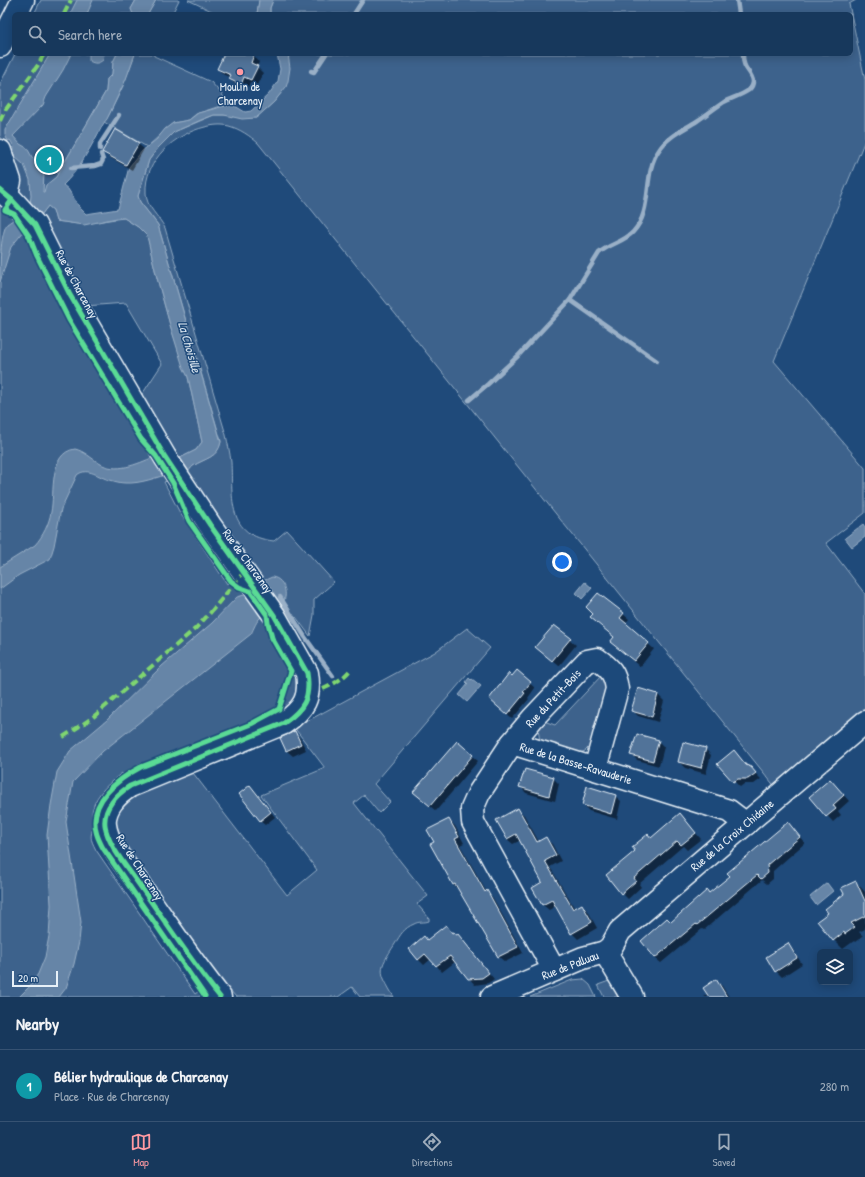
<!DOCTYPE html>
<html lang="en">
<head>
<meta charset="utf-8">
<style>
  :root { --surface:#17385c; --page:#244365; --text:#f1f3f6; --muted:#9eacbb; --line:#365272; --accent:#ff9aa2 }
  body { margin:0; font-family:"Patrick Hand",sans-serif; background:var(--page); color:var(--text) }
  .controls { position:absolute; right:12px; bottom:12px; display:grid; overflow:hidden; border-radius:6px; box-shadow:0 2px 10px #0003 }
  .controls button { width:36px; height:36px; display:grid; place-items:center; padding:0; border:0; border-bottom:1px solid var(--line); background:var(--surface); color:var(--text); font:20px sans-serif }
  .scale { position:absolute; left:12px; bottom:10px; width:46px; box-sizing:border-box; padding-left:4px; border:2px solid #e8f1f8; border-top:0; font-size:11px; line-height:14px; white-space:nowrap; color:#e8f1f8; -webkit-text-stroke:3px #1f4a7a; paint-order:stroke }
  .you { position:absolute; left:562px; top:562px; width:14px; height:14px; margin:-10px; border:3px solid #fff; border-radius:50%; background:#1a73e8; box-shadow:0 0 0 6px #1a73e833 }
  .badge { display:grid; place-items:center; width:26px; height:26px; border-radius:50%; background:var(--accent); color:#fff; font-size:13px; font-weight:700 }
  .pin { position:absolute; translate:-50% -50%; border:2px solid #fff; box-shadow:0 1px 4px #0006 }
  .list { margin:0; padding:0; list-style:none }
  h2 { display:flex; justify-content:space-between; align-items:center; height:52px; margin:0; padding:0 16px; font-size:17px }
  h2 small { font-size:13px; font-weight:400; color:var(--muted) }
  .list li { display:grid; grid-template-columns:26px 1fr auto; gap:12px; align-items:center; box-sizing:border-box; height:72px; padding:0 16px; border-top:1px solid var(--line) }
  .list b { display:block; font-size:15px; white-space:nowrap }
  .list p { margin:0; font-size:13px; white-space:nowrap; color:var(--muted) }
  .list em { font-size:13px; font-style:normal; color:var(--muted) }
  .icon { flex:none; width:22px; height:22px; fill:none; stroke:currentColor; stroke-width:2; stroke-linecap:round; stroke-linejoin:round }
  .map { position:relative; flex:none; width:865px; height:997px; overflow:hidden }
  .search { position:absolute; background:var(--surface); box-shadow:0 2px 10px #0003; left:12px; right:12px; top:12px; height:44px; display:flex; align-items:center; gap:10px; box-sizing:border-box; padding:0 14px; border-radius:6px; color:var(--muted); font-size:15px }
  .sheet { height:124px; background:var(--surface) }
  nav { display:flex; justify-content:space-around; align-items:center; box-sizing:border-box; height:56px; border-top:1px solid var(--line); background:var(--surface); font-size:11px; color:var(--muted) }
  nav a { display:grid; justify-items:center; gap:2px }
  nav .on { color:var(--accent) }
  .map>svg:first-child { display:block }
  .green { fill:#3c628c; stroke:#92aac2 }
  .water { fill:#6685a7; stroke:#9ab0c7 }
  .shadow { fill:#0007 }
  .lines { fill:none; stroke-linecap:round; stroke-linejoin:round }
  .stream { stroke:#9ab0c7; stroke-width:4.5 }
  .building { fill:#517399; stroke:#e8f1f8 }
  .minor-casing { stroke:#e8f1f8; stroke-width:25 }
  .highway-casing { stroke:#e8f1f8; stroke-width:25 }
  .minor { stroke:#1f4a7a; stroke-width:22 }
  .highway { stroke:#1f4a7a; stroke-width:22 }
  .quiet { stroke:#7fd670; stroke-width:4; stroke-dasharray:8 4; stroke-linecap:butt }
  .cycleway-casing { stroke:#1f4a7a; stroke-width:8 }
  .cycleway { stroke:#5adb95; stroke-width:5 }
  .poi-dot { fill:#ff9aa2; stroke:#1f4a7a; stroke-width:1.5 }
  .labels { text-anchor:middle; dominant-baseline:central; stroke-width:3; stroke-linejoin:round; paint-order:stroke }
  .poi-label { font-size:12px; fill:#e8f1f8; stroke:#1f4a7a }
  .street-label { font-size:12px; fill:#e8f1f8; stroke:#1f4a7a }
  .water-label { font-size:13px; font-style:italic; fill:#d4e1ec; stroke:#1f4a7a }
</style>
</head>
<body>
<div class="map">
<svg width="865" height="997" viewBox="0 0 865 997">
  <rect width="100%" height="100%" fill="#1f4a7a"/>
  <filter id="ink" filterUnits="userSpaceOnUse"><feTurbulence type="fractalNoise" baseFrequency=".025" numOctaves="2"/><feDisplacementMap in="SourceGraphic" scale="8" xChannelSelector="R" yChannelSelector="G"/><feConvolveMatrix kernelMatrix="1 2 1 2 8 2 1 2 1" color-interpolation-filters="sRGB"/></filter>
  <g filter="url(#ink)">
    <g class="green">
      <path d="M41,0H136L131,9L133,14H34Z"/>
      <path d="M156,0H179L172,14H148Z"/>
      <path d="M188,0H259L257,14H218Z"/>
      <path d="M273,0H856L849,4L865,80V140L774,361L865,468V513L826,543L865,594V712L776,788L258,143C250,136 240,129 229,126C221,124 213,125 205,127C175,134 144,160 146,193C146,207 159,216 165,228L226,435C228,444 230,453 231,462C233,498 226,536 274,541L287,530L334,582L314,600V615L310,636L296,617L277,634L290,655L300,685L292,709L127,779L122,773C111,781 96,794 93,808C91,813 93,819 93,824C91,839 89,836 96,850L195,994L199,991L201,994L199,997H0V84L15,54H117L113,62L112,74L107,79L106,91L56,177L47,185L44,193L12,222L25,220L173,479L164,482L180,513L227,584L249,564L186,473C189,471 191,468 193,466C205,458 218,458 221,441L158,225L140,202L138,196L149,160L158,148L174,132L214,115H224L256,118L274,102L282,92L289,56L288,54H851V14H270V8Z"/>
      <path d="M135,54H154V56L211,82L231,105H223L196,114L189,120L173,123L147,147L104,122L109,115L123,86Z"/>
      <path d="M48,206L53,210L56,221L78,224L124,218L138,227L147,235L157,278L170,325L188,377L202,442L196,450L176,460L139,399L162,364L126,303L85,306L38,219Z"/>
      <path d="M467,628L490,648L374,784L390,802L379,813L364,795L354,803L428,896L417,904L429,918V921C424,923 419,921 414,924C404,928 400,935 395,944C378,970 378,970 394,997H360L352,987L338,997H236L229,989L223,993L112,828L117,803L190,769L287,895L317,870L261,795L325,768L293,726L311,719L435,652Z"/>
      <path d="M602,675L608,684L591,745L585,751L577,754L540,742L538,728L541,720L555,725Z"/>
      <path d="M583,979L590,985L596,997H530L572,980Z"/>
      <path d="M609,981L618,997H604L598,985Z"/>
    </g>
    <g class="water">
      <path d="M77,0H93L87,14H70Z"/>
      <path d="M136,0H156L148,14H133L131,9Z"/>
      <path d="M259,0H273L270,8V14H257Z"/>
      <path d="M50,54H71L63,70L46,97L43,105L13,136L20,144L27,148L32,157L41,165L43,161L48,165L44,174L43,192H44L46,185L56,177L106,91L107,79L112,74L113,62L117,54H135L126,79L107,119C103,123 102,127 99,132C89,150 78,171 63,185L68,189L80,208L86,214L118,209L129,167L142,151L157,139L165,129L173,123L189,120L198,113L228,105L235,106L245,112L251,111L269,94L278,81L280,69L277,54H288L290,68L288,81L286,87L274,102L256,118L242,119L224,115H214L201,120L174,132L158,148L149,160L138,196L140,202L158,225L221,442C218,458 205,458 193,466C191,468 189,471 186,473L176,460L196,450L202,442L188,377L183,367L170,325L157,278L147,236L138,227L124,218H117L84,225L56,221L53,210L48,206L38,219L30,204L31,196L30,180L24,165L14,156C13,147 16,149 10,140L8,141L5,135V130Z"/>
      <path d="M89,54H104L103,60C98,64 95,64 89,61Z"/>
      <path d="M17,216L29,225L11,247L0,282C0,267 0,235 7,224C11,221 14,220 17,216Z"/>
      <path d="M75,449C84,451 91,458 99,463C116,474 137,464 154,457L172,473C157,477 141,484 125,483C120,483 114,481 110,480C99,478 88,466 77,475L61,509L54,546L50,559L19,575L0,589V567L35,545C43,536 49,524 51,512C55,493 48,453 75,449Z"/>
      <path d="M863,524L865,527V537L852,547L845,538Z"/>
      <path d="M272,577C286,579 290,599 279,608C274,612 267,612 262,616C256,621 254,628 251,634L103,751L73,782L66,822L81,922L79,942L74,964L66,988L59,997H19L29,987L38,974L45,957L49,936L51,905L47,835L51,805L57,772L70,751L107,720L162,666L212,623L237,597L248,594L261,582Z"/>
      <path d="M585,582L592,588L582,599L576,593Z"/>
      <path d="M469,678L471,680L472,679L481,686L467,702L459,695L468,684L466,682Z"/>
      <path d="M827,883L833,891L816,905L810,897Z"/>
    </g>
    <g class="shadow">
      <path d="M225,54H250L254,56L259,62L257,67L263,73L257,85L250,82L247,90L236,85L230,79L231,77L224,75L218,69Z"/>
      <path d="M138,144L144,149L132,170L109,157L103,151Z"/>
      <path d="M594,614H623L629,619L625,624L654,649L640,667L611,642L615,638Z"/>
      <path d="M554,626L576,645L559,666L543,652Z"/>
      <path d="M517,672L535,688L528,698L529,699L512,719L495,704Z"/>
      <path d="M639,689L658,695L664,701L658,722L638,716L632,710Z"/>
      <path d="M294,732L300,738L306,750L293,756L287,751Z"/>
      <path d="M658,741L664,747L659,766L637,760L631,754Z"/>
      <path d="M705,749L711,755L706,774L685,768L679,762Z"/>
      <path d="M472,756L478,761L436,811L420,798Z"/>
      <path d="M747,767L750,768L761,779L754,784H744L740,787L734,781Z"/>
      <path d="M553,778L559,784L555,801L526,793L521,787Z"/>
      <path d="M836,786L849,801L838,811L841,815L833,822L810,797Z"/>
      <path d="M255,791L275,817L265,825L260,821Z"/>
      <path d="M615,796L621,801L617,819L589,811L583,805Z"/>
      <path d="M518,810L524,815L539,842L546,839L552,844L561,861L550,867L575,909L582,905L588,911L597,928L578,939L572,933L556,906L549,910L543,905L534,888L543,882L521,840L513,844L507,839Z"/>
      <path d="M680,815L701,839L687,850L683,846L639,884L641,887L628,899L622,893L636,851L648,835L652,839Z"/>
      <path d="M449,820L455,826L464,843L460,845L486,891L493,898L523,953L505,962L499,957L460,890L453,885L435,842Z"/>
      <path d="M793,829L805,843L773,871V879L767,884L762,880L704,930L702,929L661,963L655,958L671,923Z"/>
      <path d="M856,882L865,892V929L859,932L863,936L855,942L854,941L843,949L834,940L829,913Z"/>
      <path d="M453,934L457,936L458,935L463,941L494,979L488,983L475,985L455,962L442,972L431,959L424,965L418,959L428,941Z"/>
      <path d="M787,944L793,950L802,964L782,977L776,971Z"/>
      <path d="M716,981L722,986L729,997H703L708,994Z"/>
    </g>
    <g class="lines">
      <g class="stream">
        <path d="M737,0L739,14"/>
        <path d="M354,14L363,0"/>
        <path d="M311,71L314,72L326,54"/>
        <path d="M100,149V144L119,115"/>
        <path d="M71,168L95,166L101,164L103,160L101,154"/>
        <path d="M570,300L657,361"/>
        <path d="M469,400L488,384L518,356L570,300L599,253C609,244 624,242 633,232C654,210 642,174 659,150C668,136 683,130 697,121C706,115 715,108 724,102C732,98 742,95 749,90C751,88 753,85 753,82C753,75 747,71 745,66C743,62 743,58 743,54"/>
        <path d="M280,597L305,637L333,676"/>
      </g>
    </g>
    <g class="building">
      <path d="M224,54H254L251,63L258,66L251,80L244,77L241,85L229,79L231,75L217,69Z"/>
      <path d="M115,129L139,143L126,165L102,152Z"/>
      <path d="M598,593L624,613L620,618L649,643L634,661L610,642L614,637L590,617L593,614L586,607Z"/>
      <path d="M554,625L571,638L552,661L535,647Z"/>
      <path d="M517,670L531,682L523,692L525,693L507,715L489,699L509,673L512,676Z"/>
      <path d="M638,688L658,694L652,717L631,711Z"/>
      <path d="M295,731L301,744L286,751L280,738Z"/>
      <path d="M637,734L659,740L653,761L630,755Z"/>
      <path d="M457,741L473,755L430,806L413,792Z"/>
      <path d="M683,742L706,748L701,768L678,762Z"/>
      <path d="M734,750L746,765L751,767L756,773L748,779H738L733,782L717,764Z"/>
      <path d="M525,769L554,777L549,796L519,787Z"/>
      <path d="M830,779L844,795L833,805L836,809L826,817L809,797Z"/>
      <path d="M250,785L271,812L260,821L239,794Z"/>
      <path d="M587,786L616,795L611,814L582,805Z"/>
      <path d="M518,808L537,842L546,837L556,855L545,861L573,909L582,904L592,922L571,934L552,900L542,905L532,888L542,882L516,834L507,839L496,820Z"/>
      <path d="M680,813L696,833L681,845L677,841L634,878L636,881L621,894L606,875L635,851L632,847L648,834L651,838Z"/>
      <path d="M449,819L459,837L455,839L485,892L487,890L518,947L498,957L455,884L453,885L430,844L434,842L427,830Z"/>
      <path d="M788,822L800,837L767,865L768,873L761,879L757,875L697,925L696,924L655,958L641,941L667,918L671,922L707,890L709,893L730,876L727,873Z"/>
      <path d="M856,881L865,901V916L851,923L855,927L845,934L844,932L833,941L817,921L828,913L825,909L844,894L841,888Z"/>
      <path d="M446,925L452,933L454,932L456,935L458,934L489,973L482,978L468,979L450,956L436,966L425,954L418,960L409,949L424,936L427,940Z"/>
      <path d="M788,943L797,958L775,972L766,957Z"/>
      <path d="M716,979L727,997H709L703,988Z"/>
    </g>
    <g class="lines">
      <defs>
        <g id="minor">
          <path d="M0,151L10,181L7,194"/>
          <path d="M0,190L12,200L35,225L70,295L165,457L210,525L274,615L307,673C311,698 304,709 284,723L130,786C117,794 103,808 105,825C107,844 127,867 138,883C165,921 191,961 220,997"/>
          <path d="M512,743L533,718L587,661L597,659C610,668 615,673 617,689L595,769"/>
          <path d="M605,952L632,997"/>
          <path d="M554,970L473,822L472,809L479,793L512,743L729,811L746,824"/>
          <path d="M492,997L583,958L605,952L611,947L620,931L865,722"/>
        </g>
        <g id="highway">
          <path d="M16,14L23,0"/>
          <path d="M0,46L14,18"/>
        </g>
      </defs>
      <use href="#minor" class="minor-casing"/>
      <use href="#highway" class="highway-casing"/>
      <use href="#minor" class="minor"/>
      <use href="#highway" class="highway"/>
      <g class="quiet">
        <path d="M64,14L71,0"/>
        <path d="M0,121L4,112L38,65L44,54"/>
        <path d="M323,689C334,684 344,678 351,669"/>
        <path d="M63,737L92,718L196,628L210,613L244,572"/>
      </g>
      <defs>
        <g id="cycleway">
          <path d="M0,190L12,200L35,225L70,295L165,457L210,525L274,615L307,673C311,698 304,709 284,723L130,786C117,794 103,808 105,825C107,844 127,867 138,883C165,921 191,961 220,997"/>
          <path d="M12,200L5,210L14,214L29,236L37,256L69,320L141,439L156,456L173,483L189,521L231,581L239,587L250,591L267,615L268,623L272,638L291,671L279,709L251,724L141,767C118,779 89,801 96,831C97,837 100,842 103,848L205,996"/>
        </g>
      </defs>
      <use href="#cycleway" class="cycleway-casing"/>
      <use href="#cycleway" class="cycleway"/>
    </g>
  </g>
  <circle class="poi-dot" cx="240" cy="72" r="4"/>
  <g class="labels">
    <g class="poi-label">
      <text x="240" y="86">Moulin de<tspan x="240" dy="14">Charcenay</tspan></text>
    </g>
    <g class="street-label">
      <text transform="translate(77 284) rotate(62)">Rue de Charcenay</text>
      <text transform="translate(248 561) rotate(54)">Rue de Charcenay</text>
      <text transform="translate(553 698) rotate(-47)">Rue du Petit-Bois</text>
      <text transform="translate(576 763) rotate(17)">Rue de la Basse-Ravauderie</text>
      <text transform="translate(732 835) rotate(-40)">Rue de la Croix Chidaine</text>
      <text transform="translate(140 867) rotate(57)">Rue de Charcenay</text>
      <text transform="translate(570 965) rotate(-21)">Rue de Palluau</text>
    </g>
    <g class="water-label">
      <text transform="translate(190 347) rotate(74)">La Choisille</text>
    </g>
  </g>
</svg>
<div class="controls">
<button><svg class="icon" aria-label="layers" viewBox="0 0 24 24"><path d="M12 4l9 5-9 5-9-5zM3 14l9 5 9-5"/></svg></button>
</div>
<div class="scale">20 m</div>
<div class="you"></div>
<div class="pin badge" style="left:49px;top:160px;background:#0f9aa8">1</div>
<div class="search"><svg class="icon" aria-label="search" viewBox="0 0 24 24"><circle cx="10" cy="10" r="6"/><path d="M15 15l6 6"/></svg>Search here</div>
</div>
<section class="sheet">
<h2>Nearby<small></small></h2>
<ul class="list">
<li><span class="badge" style="background:#0f9aa8">1</span><div><b>Bélier hydraulique de Charcenay</b><p>Place · Rue de Charcenay</p></div><em>280 m</em></li>
</ul>
</section>
<nav>
<a class="on"><svg class="icon" aria-label="map" viewBox="0 0 24 24"><path d="M3 6l6-2 6 2 6-2v14l-6 2-6-2-6 2zM9 4v14M15 6v14"/></svg>Map</a>
<a><svg class="icon" aria-label="directions" viewBox="0 0 24 24"><path d="M12 3l9 9-9 9-9-9zM9 14v-3h6M13 9l2 2-2 2"/></svg>Directions</a>
<a><svg class="icon" aria-label="saved" viewBox="0 0 24 24"><path d="M7 4h10v16l-5-4-5 4z"/></svg>Saved</a>
</nav>
</body>
</html>
